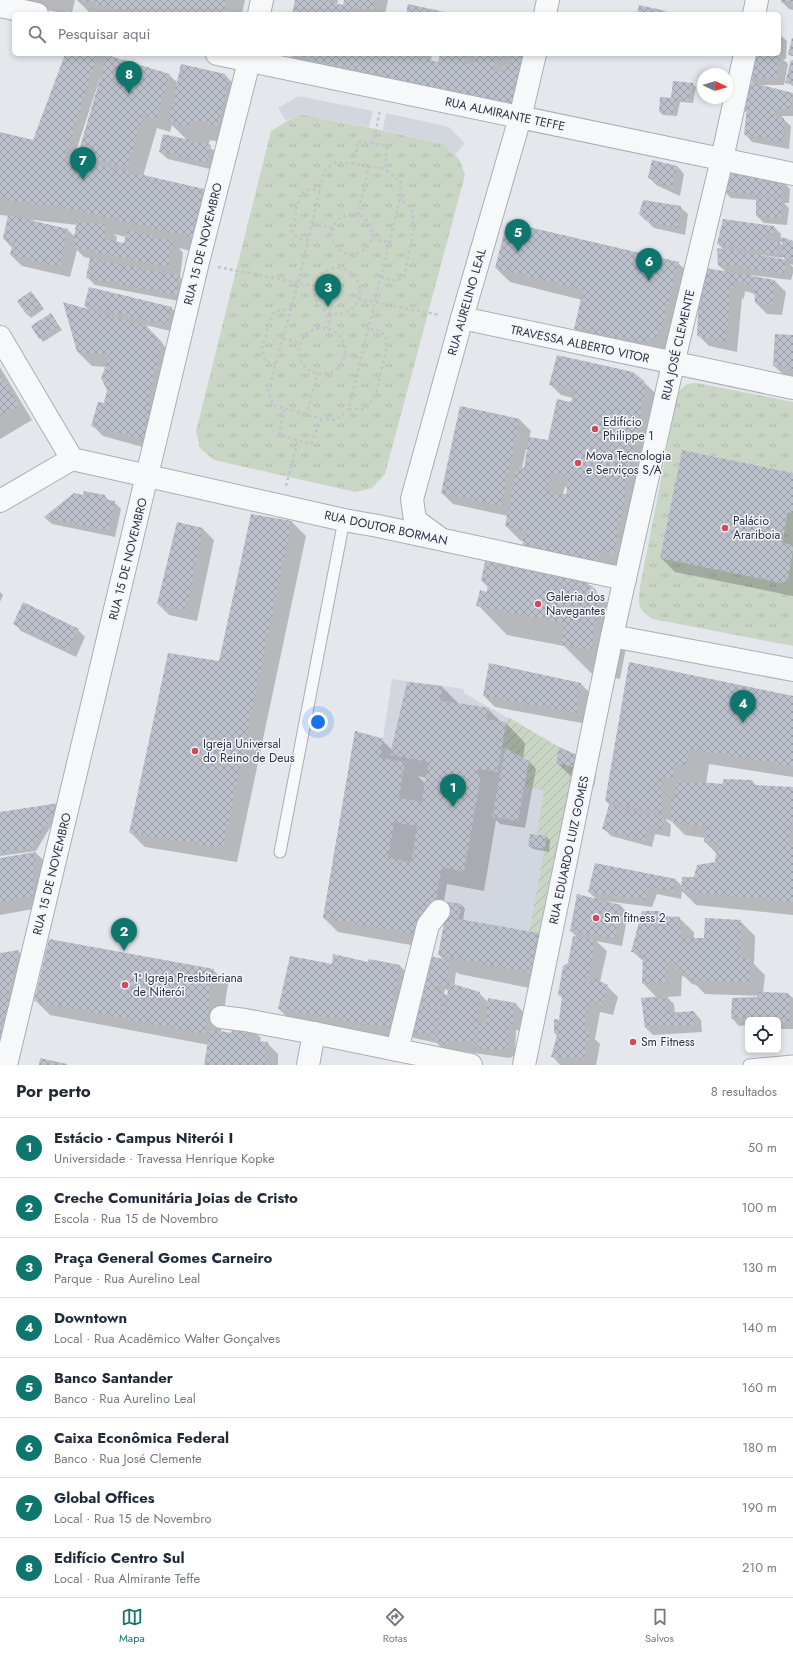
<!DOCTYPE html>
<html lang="pt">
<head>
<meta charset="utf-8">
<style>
  :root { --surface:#fff; --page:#f2f2f3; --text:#1f2937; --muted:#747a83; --line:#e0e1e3; --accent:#0f766e }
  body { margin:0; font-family:Jost,sans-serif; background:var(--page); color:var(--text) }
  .controls { position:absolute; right:12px; bottom:12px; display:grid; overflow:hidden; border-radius:6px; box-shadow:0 2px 6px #0003 }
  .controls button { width:36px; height:36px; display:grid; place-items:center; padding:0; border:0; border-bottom:1px solid var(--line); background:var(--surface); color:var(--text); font:20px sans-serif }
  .compass { position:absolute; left:697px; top:68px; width:36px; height:36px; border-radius:50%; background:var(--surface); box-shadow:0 2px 6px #0003; rotate:94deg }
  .you { position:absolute; left:318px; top:722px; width:14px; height:14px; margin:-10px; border:3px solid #fff; border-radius:50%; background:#1a73e8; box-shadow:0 0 0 6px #1a73e833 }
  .badge { display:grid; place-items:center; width:26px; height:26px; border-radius:50%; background:var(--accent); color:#fff; font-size:13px; font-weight:700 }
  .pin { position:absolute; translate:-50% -33px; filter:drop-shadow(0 1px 2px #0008) }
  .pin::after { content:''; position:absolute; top:21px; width:14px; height:12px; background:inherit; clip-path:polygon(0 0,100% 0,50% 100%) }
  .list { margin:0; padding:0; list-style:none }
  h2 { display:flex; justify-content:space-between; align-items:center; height:52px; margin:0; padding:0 16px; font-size:17px }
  h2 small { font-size:13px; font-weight:400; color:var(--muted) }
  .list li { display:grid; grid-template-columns:26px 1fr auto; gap:12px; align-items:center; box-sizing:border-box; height:60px; padding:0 16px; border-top:1px solid var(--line) }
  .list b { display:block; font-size:15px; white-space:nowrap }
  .list p { margin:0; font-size:13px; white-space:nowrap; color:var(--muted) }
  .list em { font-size:13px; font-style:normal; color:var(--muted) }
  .icon { flex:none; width:22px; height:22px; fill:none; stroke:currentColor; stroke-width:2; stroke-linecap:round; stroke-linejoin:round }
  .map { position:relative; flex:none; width:793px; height:1065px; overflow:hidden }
  .search { position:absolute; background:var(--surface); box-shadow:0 2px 6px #0003; left:12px; right:12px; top:12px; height:44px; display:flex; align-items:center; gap:10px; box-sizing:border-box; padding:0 14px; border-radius:6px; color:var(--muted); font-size:15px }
  .sheet { height:532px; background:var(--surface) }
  nav { display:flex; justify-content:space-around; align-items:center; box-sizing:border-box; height:56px; border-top:1px solid var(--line); background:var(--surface); font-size:11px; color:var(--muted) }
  nav a { display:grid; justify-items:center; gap:2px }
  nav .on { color:var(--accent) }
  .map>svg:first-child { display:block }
  .built { fill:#d2d6de }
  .park { fill:url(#park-tufts) }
  .garden { fill:url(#garden-furrows) }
  .shadow { fill:#0003; fill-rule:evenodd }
  .building { fill:url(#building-cross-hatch); fill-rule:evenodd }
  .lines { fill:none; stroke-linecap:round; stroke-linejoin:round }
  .service-casing { stroke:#a9aeb7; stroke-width:13 }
  .minor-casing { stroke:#a9aeb7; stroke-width:24 }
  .tertiary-casing { stroke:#a9aeb7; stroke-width:24 }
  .path { stroke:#c2c5cb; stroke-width:2.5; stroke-dasharray:3 3; stroke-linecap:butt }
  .service { stroke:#f7f8fa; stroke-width:11 }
  .minor { stroke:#f7f8fa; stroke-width:22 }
  .tertiary { stroke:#f7f8fa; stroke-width:22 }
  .poi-dot { fill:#d1495b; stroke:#f4f6f9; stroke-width:1.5 }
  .labels { text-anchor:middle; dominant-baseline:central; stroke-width:3; stroke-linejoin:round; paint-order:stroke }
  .street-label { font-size:12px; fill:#2b3445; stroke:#f4f6f9 }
  .poi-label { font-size:12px; fill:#2b3445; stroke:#f4f6f9; text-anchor:start }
</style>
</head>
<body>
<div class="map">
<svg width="793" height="1065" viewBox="0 0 793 1065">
  <defs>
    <pattern id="park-tufts" width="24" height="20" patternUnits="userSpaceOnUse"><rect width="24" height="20" fill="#c9d6c5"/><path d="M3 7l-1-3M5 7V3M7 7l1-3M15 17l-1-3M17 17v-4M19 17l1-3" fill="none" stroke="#adb8ab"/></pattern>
    <pattern id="garden-furrows" width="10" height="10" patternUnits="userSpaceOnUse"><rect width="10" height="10" fill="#c9d6c5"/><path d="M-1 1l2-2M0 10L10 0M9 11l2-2" fill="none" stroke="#adb8ab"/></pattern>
    <pattern id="building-cross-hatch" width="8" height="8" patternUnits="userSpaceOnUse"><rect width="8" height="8" fill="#bbc0ca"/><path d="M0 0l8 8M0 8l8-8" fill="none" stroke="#989da6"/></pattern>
  </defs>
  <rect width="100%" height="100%" fill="#e4e7ec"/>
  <g class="built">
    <path d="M298,96L373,111L369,127L299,114L286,121L278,108Z"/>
    <path d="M386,113L449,127L465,143L455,155L443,144L383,130Z"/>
    <path d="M392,679L464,689V693L559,747L577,755L531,973L438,955L446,912L423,908L419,935L323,918L355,731L383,738Z"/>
  </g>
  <g class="park">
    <path d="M299,114L376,129L443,144L459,159L465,175L385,474L372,488L355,492L214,460L200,448L196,431L271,131Z"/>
    <path d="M697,383L793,402V473L682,450L660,558L782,583L788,579L793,550V646L653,619C635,609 638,600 641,582L678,392L687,384Z"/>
    <path d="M788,512L793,513V548L791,545L782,543Z"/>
  </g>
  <path class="garden" d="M508,717L559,747L556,763L574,767L538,933L529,932L547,837L537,835L544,790L525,786L529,761L502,747Z"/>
  <g class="shadow">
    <path d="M29,0H75L72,13L66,11V14L38,8Z"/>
    <path d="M77,0H245L242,14H91Z"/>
    <path d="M296,0H338L337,5L344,6L345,0H388L385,14H293Z"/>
    <path d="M782,0H793V10L789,9L782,2Z"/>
    <path d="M779,34L787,41L786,59H783L788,64L784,85H759L793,94V116H782V118L791,126L789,149L752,142L745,134L747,113L738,105L754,84L747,77L753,54H779Z"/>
    <path d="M66,54H107V56L169,75L178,83L225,75L245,95L237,145L210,140L208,146L217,153L214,170L168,159L160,152L188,141L172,125L170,132L157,128L143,176L204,190L207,193L200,253L179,248L183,253L180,277L187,284L184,302L95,285L87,277L91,259L84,257L77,250L70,277L22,266L11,255L12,248L4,239L9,216L0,215V133L36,141ZM100,78H101L79,153L89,163L73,160ZM33,220L77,225L75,237L68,230L33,222ZM113,234L126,237L125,245L116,243L117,237Z"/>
    <path d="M289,54H432L431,61L439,63L441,54H537L507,115L300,66Z"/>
    <path d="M793,61V86L786,82Z"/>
    <path d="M674,82L693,84L696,87L693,103L680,102L677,116L663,115L660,112L672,99Z"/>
    <path d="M677,166L684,174L680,196L656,185L649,177Z"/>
    <path d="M783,182L790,189L789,203H784L789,208L787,225L764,223L757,216V200L731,198L723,190Z"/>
    <path d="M680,207L688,214L685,235L654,228L640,214Z"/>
    <path d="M773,226L781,234V238L793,242V265L790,264L793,267V273L791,280L751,275V277L775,281L786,292L782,315L767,314L756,303L755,294L745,291L744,299L742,298L737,352L709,346L698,335L726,272L718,265L725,251L718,244ZM779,242H783V246ZM761,255L782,258V256L787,261L761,257Z"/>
    <path d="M678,263L693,277L665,350L586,339L575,328L582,300L510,282L496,268Z"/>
    <path d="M31,292L44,309L31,318L27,314Z"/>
    <path d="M85,306L171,308L179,315L175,332L145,325L161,341L175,363L157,451L103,436L92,425L104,404L108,390L106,367L92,366L78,352L90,311Z"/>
    <path d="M51,314L62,330L43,342L40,338Z"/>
    <path d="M793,336V377L785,376L774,366Z"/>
    <path d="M0,367L32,420L0,439Z"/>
    <path d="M644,382L655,393L656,403L654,416L650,415L648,425L651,429L628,567L615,564L612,577L520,540L506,526L508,516L453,504L442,493L520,420L531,431L529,438L552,443L572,403L573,398L561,395L550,384ZM526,449L528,450L525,469L522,468ZM565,487L568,488L567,495L563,494Z"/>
    <path d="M793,474V596L675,572L661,558Z"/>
    <path d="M74,495L105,496L109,501L114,502L121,509L115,537L52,524L45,518Z"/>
    <path d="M252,515L292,522L306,536L237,862L145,847L130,832L220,662Z"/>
    <path d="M178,523L203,529L214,540L197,621L169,615L158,604Z"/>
    <path d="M482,581L586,582L625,621L627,625L626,629L629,632L620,679L591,673L564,646L507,635L478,605L488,593V587Z"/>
    <path d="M0,592L3,595L0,602Z"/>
    <path d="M14,623L78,630L85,637L76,657L21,631Z"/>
    <path d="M581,684L592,695L587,724L495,707L484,696Z"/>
    <path d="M442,687L459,704L488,709L501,722L506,723L525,743L523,759L529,761L536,769L525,828L500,824L496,820L484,891L447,884L441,917L433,949L338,932L324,918L382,740L392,750ZM418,776L427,778L426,784Z"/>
    <path d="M793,697V777L709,764L706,784L723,785L752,781L757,786L793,788V915L696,905L682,891L681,899L657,894L652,907L605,901V902L621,906L628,913L622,946L596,941L607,951L600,982L607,986L618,997L613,1015L600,1012L595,1039L600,1044L596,1065H560L553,1057L558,1036L555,1033L560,1022L563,998L559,995L577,937L571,931L597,900L589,892L595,864L675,879L682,886L716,863L717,854L705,842V838L685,835L669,819V820L665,819L671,825L670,837L655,834L652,847L611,836L604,829L610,805L606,801L610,776Z"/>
    <path d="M576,756L596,776L594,787L577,782L557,763Z"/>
    <path d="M62,807L36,851L0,856V813Z"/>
    <path d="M531,835L547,837L550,841L549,852L533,849L529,846Z"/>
    <path d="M36,853L47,864L44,907L0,915V859Z"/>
    <path d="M462,905L465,909L463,920L538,934L558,954L550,992L459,974L456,972L454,986L479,993L488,1002L516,1004L523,1012L521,1031L516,1030L515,1055L510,1058L459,1051L447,1053L437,1043L414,1038L407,1031L422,1008L417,1002L445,961L439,955ZM445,989L449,991L448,997L444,993Z"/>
    <path d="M659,912L664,917L679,918L694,932V939H705L740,921L755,936L754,964L765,975L763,993L788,994L793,998V1029H781L778,1026V1020H748V1025L739,1026L732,1018L762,998V996L705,994L696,985L692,984L685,977L682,976L681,996L667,997L674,1004L675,1013L694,1012L701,1020L702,1032L653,1035L646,1028L657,998L643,983L644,962L632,951Z"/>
    <path d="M19,952L26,959L0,1065V954Z"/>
    <path d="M369,963L400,966L411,977L400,1039L290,1020L279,1009L333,965Z"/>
    <path d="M213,970L228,984L221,1032L232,1034L250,1027L261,1038L260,1042L267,1043L278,1054V1065H206L209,1045L50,1015L35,1000Z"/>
  </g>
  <g class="building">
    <path d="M79,0H228L224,14H139Z"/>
    <path d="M295,0H325V1L343,5L344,0H375L373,10L352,7L351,14H292Z"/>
    <path d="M781,0H793V4L781,2Z"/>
    <path d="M408,4L449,13V14H406Z"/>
    <path d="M639,5L666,11V14H637Z"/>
    <path d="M792,38H793V56L788,55Z"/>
    <path d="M65,54H98L65,157L204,189L194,238L54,205L32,204L0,198V132L33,140Z"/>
    <path d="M287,54H420L419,57L438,62L440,54H529L512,105ZM466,55L476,58L474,65L464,63ZM505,55L512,57L510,67L502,65L500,73L492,72L495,59L503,61Z"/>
    <path d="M752,54L781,55L777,79L745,77Z"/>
    <path d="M107,55L170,74L156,119L143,115L127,168L78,154Z"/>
    <path d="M791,60H793V84L785,83Z"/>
    <path d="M181,64L225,74L229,81L218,126L190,120L189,127L168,122Z"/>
    <path d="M741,80L793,93L790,109H775L774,115L784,118L783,142L744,135L747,108L737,106Z"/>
    <path d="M673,81L693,83L689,101L677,99L674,113L659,112L660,97L671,98Z"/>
    <path d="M163,134L211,145L207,163L159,152Z"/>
    <path d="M652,160L677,166L673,189L648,178Z"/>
    <path d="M727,172L783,181L782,197L722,191Z"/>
    <path d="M756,195L783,200L780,219L756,216Z"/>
    <path d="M643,200L681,206L678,229L646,221L639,214Z"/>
    <path d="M8,215L68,229L59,267L10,255L13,242L3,239Z"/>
    <path d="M723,219L774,226L775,235L756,237L780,242L779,255L717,244Z"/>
    <path d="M77,220L106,225L104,239L124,243L127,230L173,241L169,268L72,247Z"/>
    <path d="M507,222L679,262L661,330L654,339L642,342L574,329L583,290L495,268Z"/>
    <path d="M782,237L793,241V259L782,257Z"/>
    <path d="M717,248L788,260L784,273L718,265Z"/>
    <path d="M90,258L180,276L177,295L86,278Z"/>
    <path d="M700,267L775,280L772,305L755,303L754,286L734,281V289L731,288L726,342L697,336Z"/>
    <path d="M89,287L172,307L167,325L84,306Z"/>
    <path d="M31,291L41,305L27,315L17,301Z"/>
    <path d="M63,302L147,326L161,348L148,401L154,411L146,440L91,426L98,402L104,403L107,390L101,378L110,355L77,352Z"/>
    <path d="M51,313L59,326L39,339L31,326Z"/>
    <path d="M775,334L793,335V370H789V366H773Z"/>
    <path d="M557,355L633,372L644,381L645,392L614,554L601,550L598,563L522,546L525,531L505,526L517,466L524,468L529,437L548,440L557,399L571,402L574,390L549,385ZM551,474L569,477L566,494L546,491Z"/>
    <path d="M0,375L19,406L0,416Z"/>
    <path d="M460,406L520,419L501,506L441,493Z"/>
    <path d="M682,450L793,473V513L788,512L782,543L791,545L793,548L788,579L782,583L660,558Z"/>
    <path d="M84,491L105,495L104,499L115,501L108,531L44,517L74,493L83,495Z"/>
    <path d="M251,514L292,521L223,848L129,833L168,653L219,661Z"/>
    <path d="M177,522L203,528L186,611L157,604Z"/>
    <path d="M485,561L586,581V585L592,586L596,590L598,595L597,601L600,602L591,650L560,644L565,623L476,606L480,590L487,592L488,582L481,581Z"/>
    <path d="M23,602L79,629L68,650L13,624Z"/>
    <path d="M629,662L793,696V766L689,749L686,765L677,764L673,779L662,777L660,790L643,785L663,792L662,814L605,801Z"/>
    <path d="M489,663L581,683L577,713L483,696Z"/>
    <path d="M407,682L443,686L440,700L489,708L486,719L506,722L498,772L478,769L477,775L481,776L464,872L442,867L434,910L423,908L419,935L323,918L355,731L383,739L380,758L405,762L399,798L421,802L429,762L390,755ZM394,822L417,826L411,862L388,858Z"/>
    <path d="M559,747L577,755L574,767L556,763Z"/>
    <path d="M505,748L529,761L518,821L492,817Z"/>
    <path d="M724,779L753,780L752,785L793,787V818L788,845H793V902L681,891L682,877H694L697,865L715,862L717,844L704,842L706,827L669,821V797L675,798L677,780L722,784Z"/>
    <path d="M59,803L32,848L0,853V812Z"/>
    <path d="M609,805L664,817L663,830L648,827L645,841L602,829Z"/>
    <path d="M530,834L547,836L545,849L528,846Z"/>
    <path d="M36,852L34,896L0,902V858Z"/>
    <path d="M595,863L676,879L674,892L649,887L645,900L588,892Z"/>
    <path d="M577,894L621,905L615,939L570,931Z"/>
    <path d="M448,902L462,904L459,919L538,933L531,973L438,955Z"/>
    <path d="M642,911H660L659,916L680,917L681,938H704L705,918L741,920L740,958L751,959L749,982L690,980V974L676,970L677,964L668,963L667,982L642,984L643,953L631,952Z"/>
    <path d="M573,936L596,940L587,981L594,983V978L608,985L602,1005L589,1002L585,1029L590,1032L584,1060L551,1057L557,1035L554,1033V1019L559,1020L562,996L558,995L563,966L568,963Z"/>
    <path d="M49,939L214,969L205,1034L34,1001Z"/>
    <path d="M19,950L8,996L0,995V953Z"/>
    <path d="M333,954L368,962L369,959L400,965L389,1028L278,1009L290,956L332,964Z"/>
    <path d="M431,956L450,961L446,982L480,992L476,1044L449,1041L448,1045L435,1042L444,995H447L449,987L438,983L437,989L443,991L439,1009L416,1003Z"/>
    <path d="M759,992L789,993V1022H778V1020H773L772,1016L731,1019L732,998L757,997Z"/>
    <path d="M10,996L7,1017L0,1018V997Z"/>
    <path d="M667,996L669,1013L694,1011L695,1025L645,1028L641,998Z"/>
    <path d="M488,998L516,1003L514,1024L509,1023L508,1047L503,1051L477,1048L479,1023H485Z"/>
    <path d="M411,1004L440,1010L434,1037L406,1031Z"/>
    <path d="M7,1019L4,1040H0V1020Z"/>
    <path d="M235,1024L250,1027L246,1040L268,1042V1065H204L210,1029L231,1033Z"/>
    <path d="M40,1058L67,1064V1065H39Z"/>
  </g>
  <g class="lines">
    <defs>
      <g id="service">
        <path d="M280,852L344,520"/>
        <path d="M749,1065L793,1061"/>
      </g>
      <g id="minor">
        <path d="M0,501L72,459"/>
        <path d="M221,1017L245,1020L314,1033L471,1065"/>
        <path d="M397,1050L428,925L439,911"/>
        <path d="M308,1065L314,1033"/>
      </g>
      <g id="tertiary">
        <path d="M0,6L37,14"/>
        <path d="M259,14L262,0"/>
        <path d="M545,14L548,0"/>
        <path d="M754,14L757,0"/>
        <path d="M217,54L793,174"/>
        <path d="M462,318L793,388"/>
        <path d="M0,337L72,459L344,520L378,526L625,579"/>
        <path d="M438,537L415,520L412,499L462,318L520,118L535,54"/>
        <path d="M612,636L793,670"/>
        <path d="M6,1065L198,262L251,54"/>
        <path d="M524,1065L612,636L673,364L722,159L745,54"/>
      </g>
    </defs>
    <use href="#service" class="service-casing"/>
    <use href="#minor" class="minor-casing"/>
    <use href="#tertiary" class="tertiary-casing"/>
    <g class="path">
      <path d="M358,141L387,146L385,169L354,164Z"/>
      <path d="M373,144L380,110"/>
      <path d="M354,164L336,162L324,171L298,284L268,391L273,405L321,419L336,420L349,409L400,198L401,182L385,169"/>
      <circle cx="352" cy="234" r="20"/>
      <path d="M358,215L369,166"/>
      <path d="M312,224L333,228"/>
      <path d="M372,239L389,242"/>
      <path d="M308,241L297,238L292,231L300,194L309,189L320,190"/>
      <path d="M218,267L314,286"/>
      <circle cx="337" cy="291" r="23"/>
      <path d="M381,277L396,281L404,277L414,229L412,210L400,198"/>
      <path d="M358,299L440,315"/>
      <circle cx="322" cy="351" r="23"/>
      <path d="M327,329L331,314"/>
      <path d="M283,339L301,343"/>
      <path d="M344,355L361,358"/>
      <path d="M276,364L265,361L262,348L272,314L277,311L291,308"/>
      <path d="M284,409L279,435L311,444L321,419"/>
      <path d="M349,409H365L376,394L386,350V337L381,331L369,329"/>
      <path d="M306,415L318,373"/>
      <path d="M286,486L298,440"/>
    </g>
    <use href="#service" class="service"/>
    <use href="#minor" class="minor"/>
    <use href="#tertiary" class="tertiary"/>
  </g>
  <g class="poi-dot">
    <circle cx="595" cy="429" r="4"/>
    <circle cx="578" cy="463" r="4"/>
    <circle cx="725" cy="528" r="4"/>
    <circle cx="538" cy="604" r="4"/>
    <circle cx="195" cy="751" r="4"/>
    <circle cx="596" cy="918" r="4"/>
    <circle cx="125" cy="985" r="4"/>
    <circle cx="633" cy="1042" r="4"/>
  </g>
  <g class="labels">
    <g class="street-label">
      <text transform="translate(505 114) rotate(12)">RUA ALMIRANTE TEFFE</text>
      <text transform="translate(203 244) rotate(-76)">RUA 15 DE NOVEMBRO</text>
      <text transform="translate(467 302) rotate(-74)">RUA AURELINO LEAL</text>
      <text transform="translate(580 344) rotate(12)">TRAVESSA ALBERTO VITOR</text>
      <text transform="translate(678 345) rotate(-77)">RUA JOSÉ CLEMENTE</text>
      <text transform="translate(386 528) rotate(12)">RUA DOUTOR BORMAN</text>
      <text transform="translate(128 559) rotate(-76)">RUA 15 DE NOVEMBRO</text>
      <text transform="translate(569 850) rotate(-78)">RUA EDUARDO LUIZ GOMES</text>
      <text transform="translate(52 874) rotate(-76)">RUA 15 DE NOVEMBRO</text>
    </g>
    <g class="poi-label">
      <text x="603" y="422">Edifício<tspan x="603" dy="14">Philippe 1</tspan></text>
      <text x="586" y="456">Mova Tecnologia<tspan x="586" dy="14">e Serviços S/A</tspan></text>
      <text x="733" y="521">Palácio<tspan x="733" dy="14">Arariboia</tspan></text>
      <text x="546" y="597">Galeria dos<tspan x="546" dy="14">Navegantes</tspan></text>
      <text x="203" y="744">Igreja Universal<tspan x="203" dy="14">do Reino de Deus</tspan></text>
      <text x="604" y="918">Sm fitness 2</text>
      <text x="133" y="978">1ª Igreja Presbiteriana<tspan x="133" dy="14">de Niterói</tspan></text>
      <text x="641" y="1042">Sm Fitness</text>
    </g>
  </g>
</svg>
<div class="controls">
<button><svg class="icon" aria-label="locate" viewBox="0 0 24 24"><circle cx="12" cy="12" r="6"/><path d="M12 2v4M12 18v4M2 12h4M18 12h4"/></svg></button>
</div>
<svg class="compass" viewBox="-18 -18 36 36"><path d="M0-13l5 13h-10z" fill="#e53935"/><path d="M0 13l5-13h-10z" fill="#747a83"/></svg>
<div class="you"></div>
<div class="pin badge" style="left:453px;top:807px">1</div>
<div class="pin badge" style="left:124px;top:951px">2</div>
<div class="pin badge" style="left:328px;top:307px">3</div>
<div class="pin badge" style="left:743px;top:723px">4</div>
<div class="pin badge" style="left:518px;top:252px">5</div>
<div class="pin badge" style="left:649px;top:281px">6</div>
<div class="pin badge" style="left:83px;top:180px">7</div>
<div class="pin badge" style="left:129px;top:94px">8</div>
<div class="search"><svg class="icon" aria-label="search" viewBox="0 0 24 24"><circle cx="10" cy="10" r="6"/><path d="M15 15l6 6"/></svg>Pesquisar aqui</div>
</div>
<section class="sheet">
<h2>Por perto<small>8 resultados</small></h2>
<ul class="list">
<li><span class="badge">1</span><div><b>Estácio - Campus Niterói I</b><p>Universidade · Travessa Henrique Kopke</p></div><em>50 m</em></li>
<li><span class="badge">2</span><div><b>Creche Comunitária Joias de Cristo</b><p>Escola · Rua 15 de Novembro</p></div><em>100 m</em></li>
<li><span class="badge">3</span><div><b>Praça General Gomes Carneiro</b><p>Parque · Rua Aurelino Leal</p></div><em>130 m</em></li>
<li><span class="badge">4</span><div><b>Downtown</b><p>Local · Rua Acadêmico Walter Gonçalves</p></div><em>140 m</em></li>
<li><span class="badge">5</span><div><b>Banco Santander</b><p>Banco · Rua Aurelino Leal</p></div><em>160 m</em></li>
<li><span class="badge">6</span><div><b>Caixa Econômica Federal</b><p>Banco · Rua José Clemente</p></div><em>180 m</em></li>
<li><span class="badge">7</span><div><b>Global Offices</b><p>Local · Rua 15 de Novembro</p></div><em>190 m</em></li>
<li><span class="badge">8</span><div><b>Edifício Centro Sul</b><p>Local · Rua Almirante Teffe</p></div><em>210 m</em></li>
</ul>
</section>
<nav>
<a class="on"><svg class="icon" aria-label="map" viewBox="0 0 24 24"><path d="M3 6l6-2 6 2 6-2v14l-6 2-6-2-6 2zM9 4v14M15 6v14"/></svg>Mapa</a>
<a><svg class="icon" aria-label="directions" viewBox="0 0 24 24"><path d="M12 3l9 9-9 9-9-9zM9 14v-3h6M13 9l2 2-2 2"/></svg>Rotas</a>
<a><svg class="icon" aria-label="saved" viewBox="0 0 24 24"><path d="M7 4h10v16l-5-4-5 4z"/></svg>Salvos</a>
</nav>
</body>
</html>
